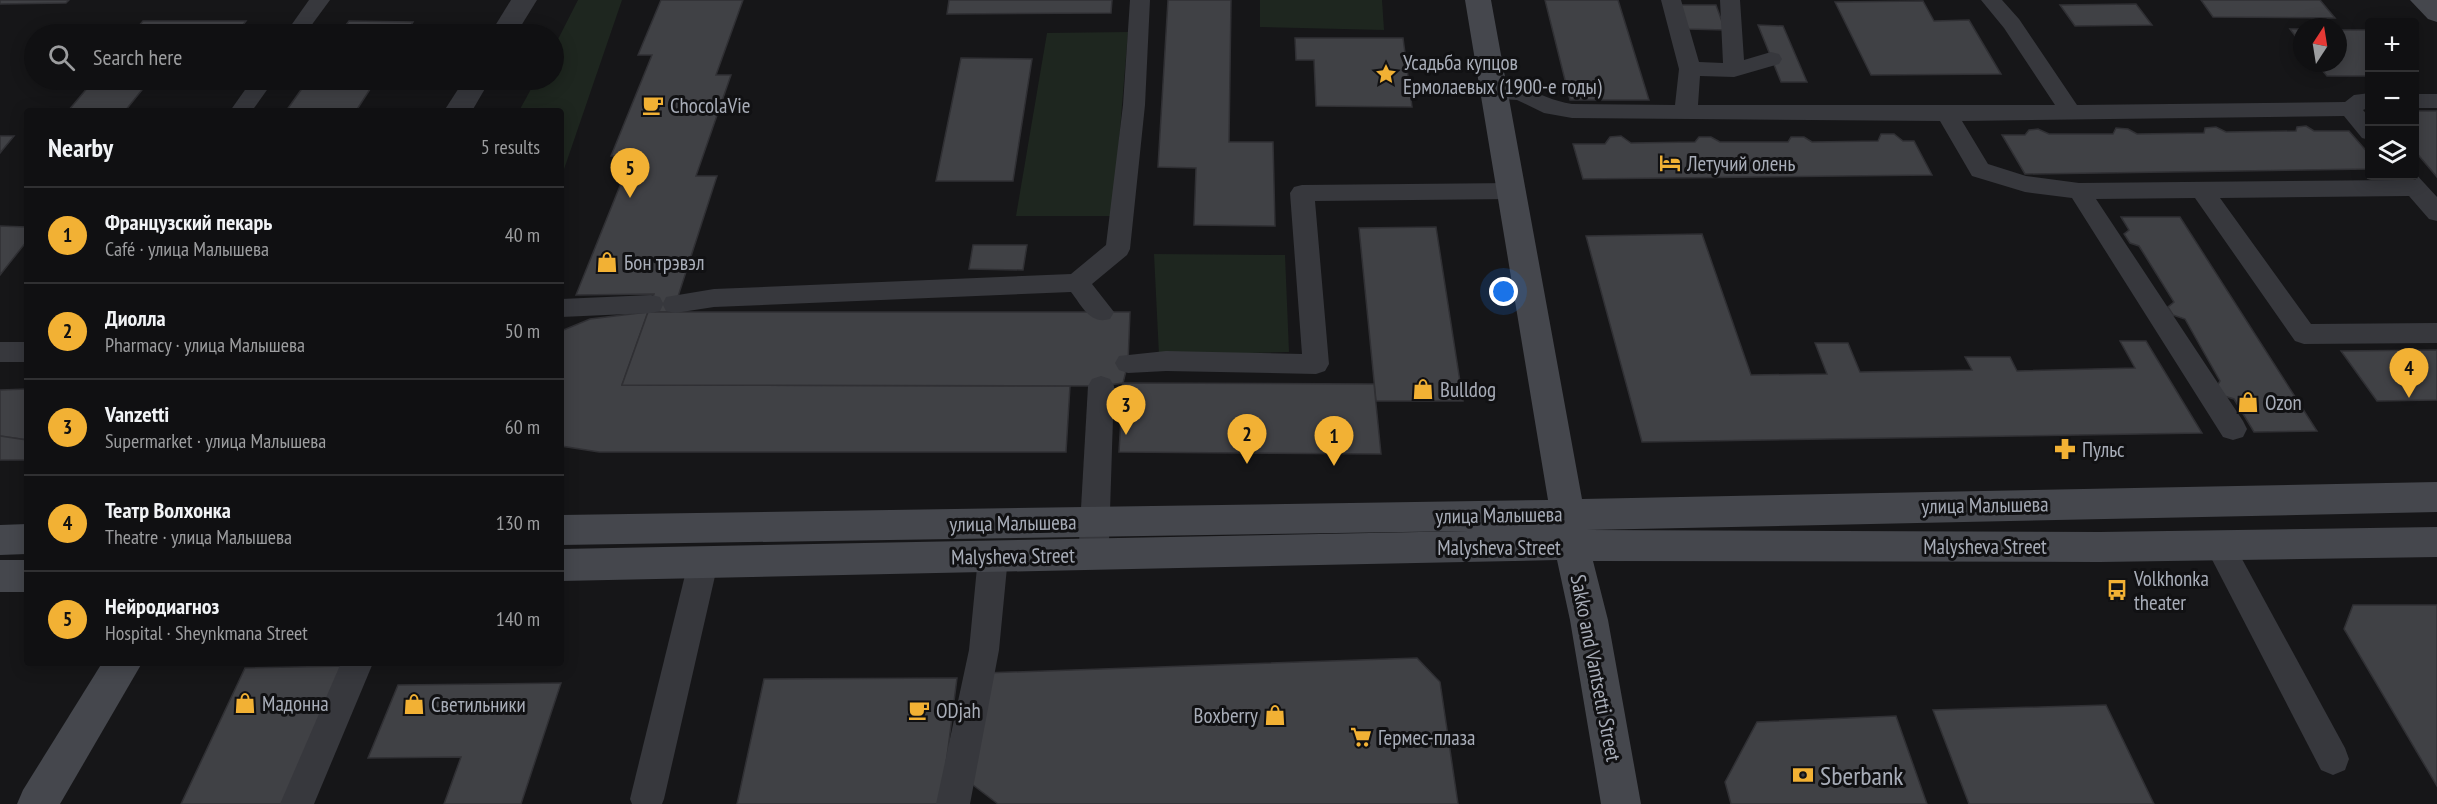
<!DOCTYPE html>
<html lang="en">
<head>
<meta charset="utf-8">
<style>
  :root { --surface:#101012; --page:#1e1e20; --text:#f1f3f6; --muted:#9c9d9f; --line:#303032; --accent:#f2b134 }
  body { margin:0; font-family:"PT Sans Narrow",sans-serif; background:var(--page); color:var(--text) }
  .controls { position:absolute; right:18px; top:18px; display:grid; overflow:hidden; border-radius:6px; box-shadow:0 3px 15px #0003 }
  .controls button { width:54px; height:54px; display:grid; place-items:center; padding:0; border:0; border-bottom:2px solid var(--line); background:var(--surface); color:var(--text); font:30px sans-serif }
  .compass { position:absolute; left:2293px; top:18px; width:54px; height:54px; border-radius:50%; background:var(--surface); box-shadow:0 3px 15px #0003; rotate:12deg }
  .you { position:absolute; left:1504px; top:292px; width:21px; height:21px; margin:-15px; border:4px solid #fff; border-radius:50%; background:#1a73e8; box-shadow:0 0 0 9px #1a73e833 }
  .badge { display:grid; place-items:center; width:39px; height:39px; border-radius:50%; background:var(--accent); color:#111; font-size:20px; font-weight:700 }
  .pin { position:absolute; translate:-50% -50px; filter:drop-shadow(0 2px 3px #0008) }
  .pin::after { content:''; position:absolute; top:32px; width:21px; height:18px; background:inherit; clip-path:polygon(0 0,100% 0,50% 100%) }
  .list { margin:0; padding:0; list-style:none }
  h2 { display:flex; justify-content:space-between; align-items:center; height:78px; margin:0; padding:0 24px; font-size:26px }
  h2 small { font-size:20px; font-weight:400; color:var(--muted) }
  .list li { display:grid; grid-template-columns:39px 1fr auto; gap:18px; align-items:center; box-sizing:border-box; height:96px; padding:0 24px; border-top:2px solid var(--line) }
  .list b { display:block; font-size:22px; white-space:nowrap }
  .list p { margin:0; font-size:20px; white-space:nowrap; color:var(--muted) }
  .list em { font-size:20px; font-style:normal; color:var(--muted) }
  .icon { flex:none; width:33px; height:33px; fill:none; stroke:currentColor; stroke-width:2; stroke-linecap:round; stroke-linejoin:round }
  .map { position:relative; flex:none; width:2437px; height:804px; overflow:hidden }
  .search { position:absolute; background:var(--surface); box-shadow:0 3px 15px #0003; left:24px; top:24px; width:540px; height:66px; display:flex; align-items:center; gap:15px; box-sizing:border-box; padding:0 21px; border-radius:33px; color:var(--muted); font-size:22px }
  .panel { position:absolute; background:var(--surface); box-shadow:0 3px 15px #0003; left:24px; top:108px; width:540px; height:558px; border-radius:6px }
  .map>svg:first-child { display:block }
  .green { fill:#1e261f }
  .building { fill:#404145; stroke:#303034; stroke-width:1.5 }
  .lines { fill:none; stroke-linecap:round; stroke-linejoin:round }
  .lane { fill:#37383d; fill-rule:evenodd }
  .street { fill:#37383d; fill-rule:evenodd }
  .secondary { fill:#45474d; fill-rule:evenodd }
  .labels { text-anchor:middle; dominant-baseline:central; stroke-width:6; stroke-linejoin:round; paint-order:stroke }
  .poi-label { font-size:21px; fill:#a8adb8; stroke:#111113; text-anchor:start }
  .street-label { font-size:21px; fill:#a8adb8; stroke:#111113 }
  .near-poi-label { font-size:26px; fill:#a8adb8; stroke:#111113; text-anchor:start }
</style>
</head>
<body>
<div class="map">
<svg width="2437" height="804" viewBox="0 0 2437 804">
  <rect width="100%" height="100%" fill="#161618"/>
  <g class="green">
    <path d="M578,0H622L561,178V111H519L536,80H554V47Z"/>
    <path d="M1260,0H1382L1384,30L1260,27Z"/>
    <path d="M1128,32L1113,216H1016L1047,33Z"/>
    <path d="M1154,254L1285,255L1289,352L1159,355Z"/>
  </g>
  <g class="building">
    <path d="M0,0H69L66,3L0,4Z"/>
    <path d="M661,0H743L716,75H731L696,176H717L673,312H648L654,294L576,295L632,156H611L652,55H638Z"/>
    <path d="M949,0H1112L1111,13L947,14Z"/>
    <path d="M1168,0H1231L1229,142H1273L1275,226L1194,225L1196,168L1158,167Z"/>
    <path d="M1545,0H1618L1649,100H1570Z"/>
    <path d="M2201,0H2320L2335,18L2213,17Z"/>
    <path d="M1923,1L1934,21L1969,20L2001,74L1871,75L1835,2Z"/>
    <path d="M2136,4L2152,25L2075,26L2060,5Z"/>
    <path d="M1679,5H1716L1725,30L1687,29Z"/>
    <path d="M143,21H246L236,34H132Z"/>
    <path d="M349,21L413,22L405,34H339Z"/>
    <path d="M1758,25L1783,26L1807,82H1781Z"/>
    <path d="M2290,29H2302V45Z"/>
    <path d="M2338,30H2370V76H2327L2316,63H2338Z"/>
    <path d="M1295,38H1403L1412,107L1316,106L1314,60H1296Z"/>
    <path d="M961,58L1032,59L1013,181H936Z"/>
    <path d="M94,80H150L125,111H68Z"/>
    <path d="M308,80H376L356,111H286Z"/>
    <path d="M2414,111H2437V177L2414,150Z"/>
    <path d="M2306,126L2314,131H2349L2370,155V169L2025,174L2002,135H2025L2029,130L2038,129L2049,134H2113L2116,128L2128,129L2137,134L2204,133L2205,128L2216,127L2226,132L2296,131L2297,127Z"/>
    <path d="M1881,134H1894L1903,141H1914L1932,175L1583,179L1573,144H1605L1610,137L1621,136L1631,143L1695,142L1699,137H1711L1720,142H1788L1791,137H1804L1812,142L1878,141Z"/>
    <path d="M0,136H14L0,153Z"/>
    <path d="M2121,217H2180L2317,431L2254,432L2234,399L2224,396L2217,386L2220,381L2185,319L2173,315L2168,307L2174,302L2139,246L2130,243L2124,234L2129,230Z"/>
    <path d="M0,226L27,227V241L0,275Z"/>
    <path d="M1436,227L1463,401H1376L1359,228Z"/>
    <path d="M1702,234L1751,375L1827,374L1815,343H1848L1860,372L1972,370L1965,357H2010L2017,371L2135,368L2120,341H2146L2202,433L1642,442L1586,236Z"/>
    <path d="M973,245H1027L1023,270L969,269Z"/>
    <path d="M648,312L622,385L1070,386L1066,452H599L561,446V331L590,319Z"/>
    <path d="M648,312H1130L1128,363L1123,383L1101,386L622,385Z"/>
    <path d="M2437,350V400L2377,401L2341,351Z"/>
    <path d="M1123,383L1374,384L1381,454L1119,452Z"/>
    <path d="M27,389V440L0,436V390Z"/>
    <path d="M0,436L27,440V460H0Z"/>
    <path d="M2353,605H2437V786L2344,629Z"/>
    <path d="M1417,658L1440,682L1458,804H998L969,782L984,673Z"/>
    <path d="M348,666L290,804H181L245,668Z"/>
    <path d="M957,678L941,804H737L764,679Z"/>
    <path d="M561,683L521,804H444L461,757L368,758L398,685Z"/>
    <path d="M2106,705L2154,804H1969L1933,710Z"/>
    <path d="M1896,716L1927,804H1731L1725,782L1757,722Z"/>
  </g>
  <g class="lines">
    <g class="lane">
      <path d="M309,0H330L305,34H285Z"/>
      <path d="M1130,0H1150L1145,105L1130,249L1127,255L1092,284L1114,312L1110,319C1090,325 1082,306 1071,292L714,307L675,313L666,311L663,305L660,311L651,313L561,317V299L651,295L660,297L663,303L666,297L714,289L1071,274L1106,245L1123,105Z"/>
      <path d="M1661,0H1681L1699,62L1723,63L1720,0H1740L1744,60L1771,52L1779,54L1782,59L1779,64L1734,77L1700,76L1698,105H2055L2004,28L1981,0H2002L2019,19L2077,105L2345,102L2354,95L2370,93V107L2363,110L2370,118V140L2362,138L2344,116L1962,121L1988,164L2026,176L2079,183L2396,180L2394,176H2414V172L2437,197V221L2429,219L2409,196L2220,198L2311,324L2437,323V343L2304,344L2295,341L2195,198L2096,199L2243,421L2247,429L2243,437L2233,440L2223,437L2072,198L2025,192L1972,176L1940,121L1572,118L1544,113L1517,100L1487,98L1484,93L1487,88C1522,79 1540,99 1572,104L1675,105L1679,69Z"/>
      <path d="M252,80H274L252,111H230Z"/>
      <rect x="2414" y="94" width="23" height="14"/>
      <path d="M1513,183L1521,185L1525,191L1521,197L1513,199L1315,201L1329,364L1325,371L1316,374L1166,371L1128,373L1119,370L1115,363L1119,356L1166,351L1302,354L1290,193L1294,187L1302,185Z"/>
      <rect x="0" y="342" width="27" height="20"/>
      <path d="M1101,376L1110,379L1114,386L1109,543L1104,552L1094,555L1084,552L1079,543L1088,386L1092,379Z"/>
      <path d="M2220,533L2230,537L2345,748L2349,759L2345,770L2333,775L2321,770L2205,546L2210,537Z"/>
      <path d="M993,544L1003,548L1008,557L999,650L970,804H936L969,650L978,557L983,548Z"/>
      <path d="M703,550L713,554L718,563L664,799L662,804H632L630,799L688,563L693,554Z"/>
      <path d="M341,663H373L314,804H280Z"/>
    </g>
    <g class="street">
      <path d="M511,0H537L516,34H490Z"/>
      <path d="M464,80H490L472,111H444Z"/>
    </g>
    <g class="secondary">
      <path d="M1465,0H1491L1582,499L2437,482V512L1587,530L2100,532L2437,527V557L2100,562L1593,561L1608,620L1641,804H1601L1570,620L1557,560L561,581V549L1469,531L561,545V515L1548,500Z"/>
      <path d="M2410,0H2437V22L2428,19Z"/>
      <path d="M27,524V554L0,555V525Z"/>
      <rect x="0" y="560" width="27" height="32"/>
      <path d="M102,663H142L60,804H17L23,790Z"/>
    </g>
  </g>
  <defs>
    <symbol id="sight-bare" viewBox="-9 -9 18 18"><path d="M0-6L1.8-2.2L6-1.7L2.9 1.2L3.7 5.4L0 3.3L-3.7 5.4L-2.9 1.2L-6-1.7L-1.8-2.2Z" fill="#f2b134" stroke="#111113" stroke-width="2.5" paint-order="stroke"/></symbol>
    <symbol id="cafe-bare" viewBox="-9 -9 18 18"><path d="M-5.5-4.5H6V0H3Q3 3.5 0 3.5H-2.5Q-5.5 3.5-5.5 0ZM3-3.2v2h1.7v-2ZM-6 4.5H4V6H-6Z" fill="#f2b134" stroke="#111113" stroke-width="2.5" paint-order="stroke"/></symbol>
    <symbol id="hotel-bare" viewBox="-9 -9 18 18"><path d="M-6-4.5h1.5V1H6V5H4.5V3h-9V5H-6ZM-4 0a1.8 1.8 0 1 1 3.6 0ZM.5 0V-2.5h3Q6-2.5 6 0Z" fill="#f2b134" stroke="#111113" stroke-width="2.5" paint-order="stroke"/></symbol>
    <symbol id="shop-bare" viewBox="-9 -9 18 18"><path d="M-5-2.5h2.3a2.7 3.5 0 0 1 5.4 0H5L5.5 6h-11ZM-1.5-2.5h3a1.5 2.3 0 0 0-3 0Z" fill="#f2b134" stroke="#111113" stroke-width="2.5" paint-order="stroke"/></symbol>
    <symbol id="pharmacy-bare" viewBox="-9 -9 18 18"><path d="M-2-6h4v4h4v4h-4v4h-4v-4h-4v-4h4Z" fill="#f2b134" stroke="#111113" stroke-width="2.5" paint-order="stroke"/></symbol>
    <symbol id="bus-bare" viewBox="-9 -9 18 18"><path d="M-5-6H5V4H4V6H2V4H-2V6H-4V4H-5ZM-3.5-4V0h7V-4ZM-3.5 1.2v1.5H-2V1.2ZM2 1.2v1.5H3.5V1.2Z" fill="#f2b134" stroke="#111113" stroke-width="2.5" paint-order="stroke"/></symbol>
    <symbol id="supermarket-bare" viewBox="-9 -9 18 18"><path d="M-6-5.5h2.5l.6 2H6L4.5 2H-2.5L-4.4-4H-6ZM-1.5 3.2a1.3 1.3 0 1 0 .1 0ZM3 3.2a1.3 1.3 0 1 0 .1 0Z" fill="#f2b134" stroke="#111113" stroke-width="2.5" paint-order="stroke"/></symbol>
    <symbol id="bank-bare" viewBox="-9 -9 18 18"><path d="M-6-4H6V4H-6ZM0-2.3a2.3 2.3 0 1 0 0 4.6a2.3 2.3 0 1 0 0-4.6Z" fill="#f2b134" stroke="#111113" stroke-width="2.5" paint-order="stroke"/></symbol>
  </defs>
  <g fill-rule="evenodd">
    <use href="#sight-bare" x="1371" y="59" width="30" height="30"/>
    <use href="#cafe-bare" x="638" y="90" width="30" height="30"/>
    <use href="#hotel-bare" x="1655" y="148" width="30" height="30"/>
    <use href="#shop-bare" x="592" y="247" width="30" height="30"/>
    <use href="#shop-bare" x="1408" y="374" width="30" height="30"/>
    <use href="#shop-bare" x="2233" y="387" width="30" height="30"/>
    <use href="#pharmacy-bare" x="2050" y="434" width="30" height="30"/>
    <use href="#bus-bare" x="2102" y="575" width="30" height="30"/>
    <use href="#shop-bare" x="230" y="688" width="30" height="30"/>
    <use href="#shop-bare" x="399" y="689" width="30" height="30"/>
    <use href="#cafe-bare" x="904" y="695" width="30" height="30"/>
    <use href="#shop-bare" x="1260" y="700" width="30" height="30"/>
    <use href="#supermarket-bare" x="1346" y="722" width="30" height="30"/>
    <use href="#bank-bare" x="1788" y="760" width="30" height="30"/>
  </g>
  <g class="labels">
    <g class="poi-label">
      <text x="1403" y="62">Усадьба купцов<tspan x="1403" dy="24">Ермолаевых (1900-е годы)</tspan></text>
      <text x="670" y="105">ChocolaVie</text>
      <text x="1687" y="163">Летучий олень</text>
      <text x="624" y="262">Бон трэвэл</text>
      <text x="1440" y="389">Bulldog</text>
      <text x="2265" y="402">Ozon</text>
      <text x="2082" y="449">Пульс</text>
      <text x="2134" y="578">Volkhonka<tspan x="2134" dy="24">theater</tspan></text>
      <text x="262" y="703">Мадонна</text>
      <text x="431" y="704">Светильники</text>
      <text x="936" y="710">ODjah</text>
      <text x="1258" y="715" text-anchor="end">Boxberry</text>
      <text x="1378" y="737">Гермес-плаза</text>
    </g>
    <g class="street-label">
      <text transform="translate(1985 505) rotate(-1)">улица Малышева</text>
      <text transform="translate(1499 515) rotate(-1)">улица Малышева</text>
      <text transform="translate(1013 523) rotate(-1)">улица Малышева</text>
      <text x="1985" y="546">Malysheva Street</text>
      <text x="1499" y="547">Malysheva Street</text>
      <text transform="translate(1013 556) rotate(-1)">Malysheva Street</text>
      <text transform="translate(1596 668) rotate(79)">Sakko and Vantsetti Street</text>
    </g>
    <g class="near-poi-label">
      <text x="1820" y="775">Sberbank</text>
    </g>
  </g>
</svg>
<div class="controls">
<button>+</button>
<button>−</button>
<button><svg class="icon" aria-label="layers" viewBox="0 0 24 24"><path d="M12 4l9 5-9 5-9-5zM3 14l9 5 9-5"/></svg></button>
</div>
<svg class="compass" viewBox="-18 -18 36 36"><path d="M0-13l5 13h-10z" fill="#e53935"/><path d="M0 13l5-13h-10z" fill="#9c9d9f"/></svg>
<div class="you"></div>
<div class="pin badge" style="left:1334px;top:466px">1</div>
<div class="pin badge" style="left:1247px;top:464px">2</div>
<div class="pin badge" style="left:1126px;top:435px">3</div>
<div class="pin badge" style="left:2409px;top:398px">4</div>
<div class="pin badge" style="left:630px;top:198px">5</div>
<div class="search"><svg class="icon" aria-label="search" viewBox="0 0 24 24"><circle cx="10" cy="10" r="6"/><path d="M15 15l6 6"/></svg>Search here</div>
<section class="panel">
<h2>Nearby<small>5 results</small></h2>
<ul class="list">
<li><span class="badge">1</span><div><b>Французский пекарь</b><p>Café · улица Малышева</p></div><em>40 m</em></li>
<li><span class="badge">2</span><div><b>Диолла</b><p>Pharmacy · улица Малышева</p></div><em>50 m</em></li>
<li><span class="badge">3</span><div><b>Vanzetti</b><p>Supermarket · улица Малышева</p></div><em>60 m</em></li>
<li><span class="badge">4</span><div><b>Театр Волхонка</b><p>Theatre · улица Малышева</p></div><em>130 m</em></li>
<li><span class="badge">5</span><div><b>Нейродиагноз</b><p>Hospital · Sheynkmana Street</p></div><em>140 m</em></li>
</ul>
</section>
</div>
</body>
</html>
